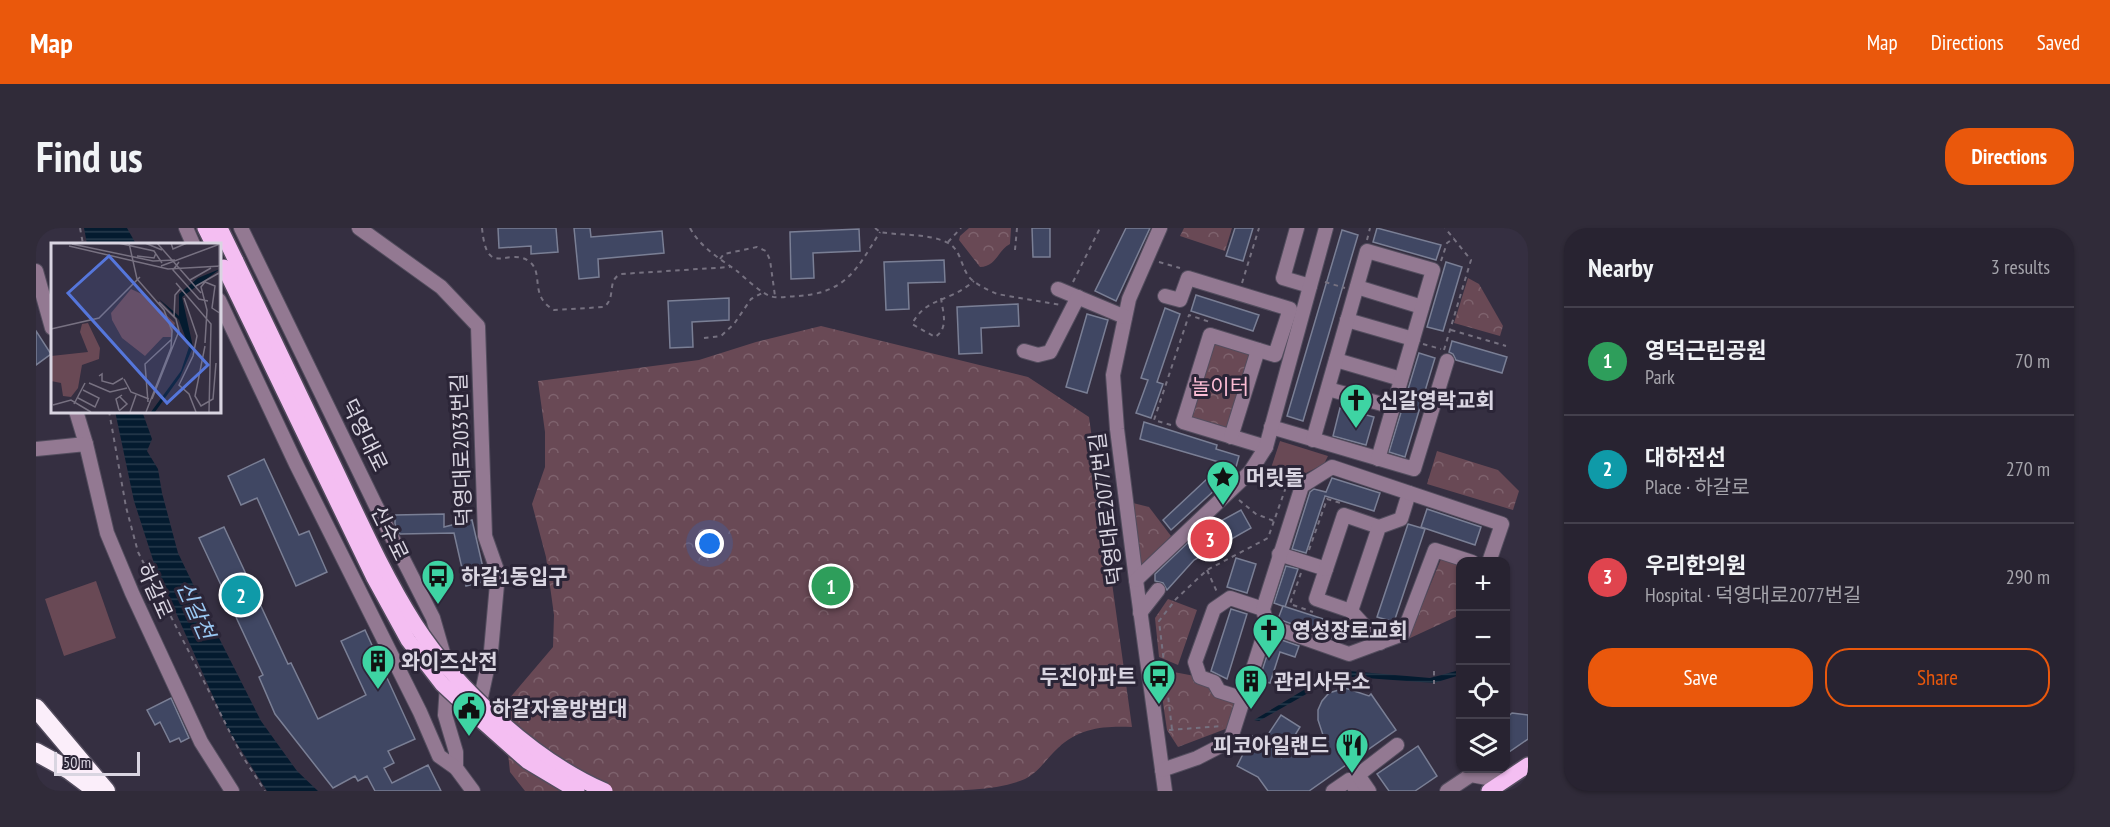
<!DOCTYPE html>
<html lang="en">
<head>
<meta charset="utf-8">
<style>
  :root { --surface:#282331; --page:#302b39; --text:#f1f3f6; --muted:#a5a4ab; --line:#44404d; --accent:#ea580c }
  body { margin:0; font-family:"PT Sans Narrow","Noto Sans KR",sans-serif; background:var(--page); color:var(--text) }
  .controls { position:absolute; right:18px; bottom:18px; display:grid; overflow:hidden; border-radius:12px; box-shadow:0 2px 4px #0004 }
  .controls button { width:54px; height:54px; display:grid; place-items:center; padding:0; border:0; border-bottom:2px solid var(--line); background:var(--surface); color:var(--text); font:30px sans-serif }
  .scale { position:absolute; left:18px; bottom:15px; width:86px; box-sizing:border-box; padding-left:6px; border:3px solid #d9d5e1; border-top:0; font-size:16px; line-height:21px; white-space:nowrap; color:#d9d5e1; -webkit-text-stroke:4px #2b2537; paint-order:stroke }
  .you { position:absolute; left:674px; top:316px; width:21px; height:21px; margin:-15px; border:4px solid #fff; border-radius:50%; background:#1a73e8; box-shadow:0 0 0 9px #1a73e833 }
  .badge { display:grid; place-items:center; width:39px; height:39px; border-radius:50%; background:var(--accent); color:#fff; font-size:20px; font-weight:700 }
  .pin { position:absolute; translate:-50% -50%; border:3px solid #fff; box-shadow:0 2px 6px #0006 }
  .list { margin:0; padding:0; list-style:none }
  h2 { display:flex; justify-content:space-between; align-items:center; height:78px; margin:0; padding:0 24px; font-size:26px }
  h2 small { font-size:20px; font-weight:400; color:var(--muted) }
  .list li { display:grid; grid-template-columns:39px 1fr auto; gap:18px; align-items:center; box-sizing:border-box; height:108px; padding:0 24px; border-top:2px solid var(--line) }
  .list b { display:block; font-size:22px; white-space:nowrap }
  .list p { margin:0; font-size:20px; white-space:nowrap; color:var(--muted) }
  .list em { font-size:20px; font-style:normal; color:var(--muted) }
  .actions { display:flex; gap:12px; padding:18px 24px }
  .actions a { flex:1; padding:14px 0; border:2px solid var(--accent); border-radius:24px; text-align:center; font-size:21px; color:var(--accent) }
  .actions .main { background:var(--accent); color:#fff }
  .icon { flex:none; width:33px; height:33px; fill:none; stroke:currentColor; stroke-width:2; stroke-linecap:round; stroke-linejoin:round }
  .map { position:relative; flex:none; width:1492px; height:563px; overflow:hidden; border-radius:24px }
  header { display:flex; align-items:center; gap:36px; box-sizing:border-box; height:84px; padding:0 30px; background:var(--accent); color:#fff }
  header strong { font-size:28px }
  nav { display:flex; gap:33px; margin-inline-start:auto; font-size:21px }
  .intro { display:flex; align-items:center; justify-content:space-between; box-sizing:border-box; height:144px; padding:0 36px }
  h1 { margin:0; font-size:42px }
  .button { padding:15px 27px; border-radius:24px; background:var(--accent); color:#fff; font-size:21px; font-weight:700 }
  main { display:flex; gap:36px; padding:0 36px }
  aside { flex:1; background:var(--surface); border-radius:24px; box-shadow:0 2px 4px #0004 }
  .map>svg:first-child { display:block }
  .forest { fill:url(#forest-crowns) }
  .pitch { fill:#694955 }
  .water { fill:url(#water-rules) }
  .building { fill:#404763; stroke:#7a7f95; stroke-width:1.5 }
  .lines { fill:none; stroke-linecap:round; stroke-linejoin:round }
  .minor-casing { stroke:#534d5e; stroke-width:16 }
  .major-casing { stroke:#534d5e; stroke-width:18 }
  .highway-casing { stroke:#534d5e; stroke-width:21 }
  .path { stroke:#767180; stroke-width:2; stroke-dasharray:4.5 4.5; stroke-linecap:butt }
  .minor { stroke:#937992; stroke-width:14 }
  .major { stroke:#f4bef2; stroke-width:15 }
  .highway { stroke:#fbeefa; stroke-width:18 }
  .major-bridge-casing { stroke:#534d5e; stroke-width:18; stroke-linecap:butt }
  .major-bridge { stroke:#f4bef2; stroke-width:15 }
  .labels { text-anchor:middle; dominant-baseline:central; stroke-width:6; stroke-linejoin:round; paint-order:stroke }
  .park-label { font-size:21px; fill:#fdbdd5; stroke:#2b2537 }
  .poi-label { font-size:21px; font-weight:bold; fill:#d9d5e1; stroke:#2b2537; text-anchor:start }
  .street-label { font-size:21px; fill:#d9d5e1; stroke:#2b2537 }
  .water-label { font-size:22px; font-style:italic; fill:#9ac8f3; stroke:#2b2537 }
  .inset-road { fill:none; stroke:#777181; stroke-width:1.5 }
  .view { fill:#5576db; fill-opacity:0.15; stroke:#5576db; stroke-width:3 }
  .inset-edge { fill:none; stroke:#d9d5e1; stroke-width:3 }
</style>
</head>
<body>
<header>
<strong>Map</strong>
<nav><a>Map</a><a>Directions</a><a>Saved</a></nav>
</header>
<div class="intro"><h1>Find us</h1><a class="button">Directions</a></div>
<main>
<div class="map">
<svg width="1492" height="563" viewBox="0 0 1492 563">
  <defs>
    <pattern id="forest-crowns" width="20" height="18" patternUnits="userSpaceOnUse" patternTransform="scale(1.5)"><rect width="20" height="18" fill="#694955"/><path d="M2 6a3 3 0 1 1 6 0M12 15a3 3 0 1 1 6 0" fill="none" stroke="#7e626d"/></pattern>
    <pattern id="water-rules" width="6" height="5" patternUnits="userSpaceOnUse" patternTransform="scale(1.5)"><rect width="6" height="5" fill="#041b2f"/><path d="M0 2.5h6" fill="none" stroke="#283b4d"/></pattern>
  </defs>
  <rect width="100%" height="100%" fill="#352f41"/>
  <g class="forest">
    <path d="M933,0H975L974,16C962,22 960,39 944,39L923,12L924,8Z"/>
    <path d="M1148,0H1196L1189,23L1144,8Z"/>
    <path d="M1432,50L1443,56L1467,98L1464,108L1418,95Z"/>
    <path d="M785,98L992,149L1053,189L1096,499C1069,498 1044,499 1022,520C1010,531 1004,543 989,551C961,563 923,562 892,563H489L474,544L467,478L517,419L518,387L510,329L496,276L509,239V204L502,153L663,132L720,114Z"/>
    <path d="M1174,107L1222,122L1195,209L1147,194Z"/>
    <path d="M1401,223L1462,242L1483,263L1477,282L1391,256Z"/>
    <path d="M1097,275L1113,279L1135,308L1104,338Z"/>
    <path d="M1405,331L1424,337V387L1372,411Z"/>
    <path d="M1132,371L1161,382L1142,437L1123,429L1119,390Z"/>
    <path d="M1122,441L1164,449L1208,471L1200,497L1142,519L1131,502Z"/>
  </g>
  <g class="pitch">
    <path d="M1244,213L1292,228L1288,236L1258,251L1234,243Z"/>
    <path d="M60,353L80,410L28,428L9,371Z"/>
  </g>
  <g class="water">
    <path d="M48,0H91L100,16H51Z"/>
    <path d="M79,183H106L116,211L111,223L122,241L126,265L142,325L183,410L225,493L261,543L282,563H231L191,500L118,335L98,273Z"/>
    <path d="M1301,442L1394,450L1424,442V447L1398,455L1302,448L1223,493L1218,492Z"/>
  </g>
  <g class="building">
    <path d="M462,0H520L522,24L495,26V18L463,20Z"/>
    <path d="M538,0H554L555,9L626,3L628,25L562,31L563,49L543,51Z"/>
    <path d="M996,0H1014V29H997Z"/>
    <path d="M1090,0H1114L1080,73L1059,63Z"/>
    <path d="M1199,0H1217L1207,33L1190,28Z"/>
    <path d="M1341,0L1405,17L1400,32L1337,14Z"/>
    <path d="M823,1L824,23L777,25L778,50L755,51L754,4Z"/>
    <path d="M1306,2L1322,7L1267,193L1251,188Z"/>
    <path d="M908,32L909,54L872,55L873,81L850,82L848,34Z"/>
    <path d="M1410,34L1426,39L1407,103L1391,99Z"/>
    <path d="M1160,67L1223,87L1217,103L1155,83Z"/>
    <path d="M693,70V92L656,94L657,119L634,120L632,73Z"/>
    <path d="M982,76L983,98L945,100L946,125L923,126L921,79Z"/>
    <path d="M1129,80L1144,86L1121,154L1127,156L1115,190L1100,185L1112,152L1105,150Z"/>
    <path d="M1051,86L1072,92L1051,165L1030,159Z"/>
    <path d="M0,103L15,126L0,137Z"/>
    <path d="M1416,113L1471,129L1466,145L1420,132L1417,126L1413,124Z"/>
    <path d="M1383,125L1399,130L1369,229L1353,224Z"/>
    <path d="M1304,180L1338,189L1330,217L1297,208Z"/>
    <path d="M1108,194L1181,217L1180,221L1203,228L1200,239L1104,211Z"/>
    <path d="M228,231L263,307L273,303L291,344L260,358L221,270L205,277L192,248Z"/>
    <path d="M1172,250L1181,260L1135,302L1127,292Z"/>
    <path d="M1296,250L1344,265L1338,283L1289,268L1270,325L1256,321L1274,264L1278,261L1290,264Z"/>
    <path d="M1391,281L1445,299L1439,317L1385,299Z"/>
    <path d="M1205,282L1215,300L1158,332L1131,362L1127,355L1119,353V346L1161,306Z"/>
    <path d="M408,286V299L436,292L450,353L430,358L418,305L364,306L359,296V287Z"/>
    <path d="M1372,296L1389,301L1358,394L1341,389Z"/>
    <path d="M188,299L252,436L255,435L282,491L330,467L305,413L329,402L379,511L352,523L358,535L348,540L356,555L392,537L405,563H339L331,548L322,553L319,548L297,560L239,486L223,449L227,447L163,310Z"/>
    <path d="M1200,330L1220,336L1211,365L1191,359Z"/>
    <path d="M1250,338L1262,341L1249,379L1238,375Z"/>
    <path d="M1247,378L1309,398L1304,413L1242,391Z"/>
    <path d="M1195,381L1211,386L1191,451L1175,443Z"/>
    <path d="M1237,409L1263,418L1259,429L1244,424L1234,455L1223,452Z"/>
    <path d="M1309,460L1333,468L1335,466L1360,502L1273,563H1232L1222,549L1201,538L1216,508L1227,514L1245,487L1264,499L1245,530L1277,507L1290,516L1282,492V482L1286,473L1293,465Z"/>
    <path d="M135,470L153,510L145,514L143,510L134,514L124,494L119,497L111,482Z"/>
    <path d="M1476,485L1492,487V511L1470,526V490Z"/>
    <path d="M1382,518L1401,548L1379,563H1353L1341,546Z"/>
  </g>
  <g class="lines">
    <defs>
      <g id="minor">
        <path d="M150,0L157,16"/>
        <path d="M205,0L339,276L397,390L412,442L409,487L420,524V540"/>
        <path d="M323,0L405,59L442,98L449,308L462,345L455,423L442,483"/>
        <path d="M1124,0L1093,71L1077,147L1081,201L1100,352L1129,563"/>
        <path d="M1261,0L1247,50L1274,58"/>
        <path d="M0,43L16,100"/>
        <path d="M1321,59L1386,79"/>
        <path d="M1022,61L1089,89"/>
        <path d="M1129,68L1144,72L1152,50L1254,81L1239,127L1174,107L1147,194L1230,219"/>
        <path d="M183,72L260,236L384,484L403,528L420,540L437,563"/>
        <path d="M1311,92L1377,111"/>
        <path d="M988,123L1002,127L1014,124L1042,69"/>
        <path d="M1300,132L1365,151"/>
        <path d="M1292,161L1357,179"/>
        <path d="M40,183L50,216"/>
        <path d="M1235,199L1378,241L1411,133"/>
        <path d="M1195,209L1222,122"/>
        <path d="M1277,212L1331,23L1397,42L1342,231"/>
        <path d="M0,221L50,216L71,305L96,365L165,514L196,563"/>
        <path d="M1243,326L1290,341L1280,371L1315,383"/>
        <path d="M1290,341L1308,287L1343,299"/>
        <path d="M1100,352L1214,244L1230,219L1290,0"/>
        <path d="M1104,385L1122,362"/>
        <path d="M1231,397L1313,426L1367,406L1399,322L1436,334"/>
        <path d="M1344,415L1315,383L1343,299L1365,291L1373,265"/>
        <path d="M1208,471L1183,463L1178,454L1164,449L1159,434L1178,381L1194,370L1227,381"/>
        <path d="M1126,542L1161,530L1194,513L1231,397L1227,381L1266,258L1296,239L1466,296L1453,334"/>
        <path d="M1297,563L1313,552L1321,563"/>
        <path d="M1333,563L1322,547L1361,517"/>
        <path d="M1411,563L1435,547L1468,553"/>
      </g>
      <g id="major">
        <path d="M169,0L177,16"/>
        <path d="M184,0L200,33"/>
        <path d="M1453,563L1492,537"/>
      </g>
      <g id="highway">
        <path d="M0,480L70,563"/>
        <path d="M0,524L33,542L57,560"/>
      </g>
    </defs>
    <use href="#minor" class="minor-casing"/>
    <use href="#major" class="major-casing"/>
    <use href="#highway" class="highway-casing"/>
    <g class="path">
      <path d="M44,0L47,16"/>
      <path d="M446,0C451,53 472,17 494,34C508,46 493,68 518,82L568,79C581,69 570,52 585,46L694,39"/>
      <path d="M654,0C665,20 683,30 701,43C709,50 725,65 734,68C742,71 754,68 762,68C810,65 821,41 844,4"/>
      <path d="M839,0L844,4C866,8 890,5 910,14C925,20 924,37 933,49C939,56 952,62 961,66L1025,77"/>
      <path d="M1331,12L1334,0"/>
      <path d="M912,14L925,0"/>
      <path d="M979,22L981,0"/>
      <path d="M684,31L688,26L721,19L730,23L734,32L739,68"/>
      <path d="M1405,33L1411,15L1418,10"/>
      <path d="M1123,34L1144,40"/>
      <path d="M1037,54L1064,0"/>
      <path d="M1289,54L1309,60"/>
      <path d="M1206,55L1223,0"/>
      <path d="M905,70C907,85 913,100 899,109L876,96C887,76 899,75 918,66C925,63 932,58 938,53"/>
      <path d="M1415,102L1470,118"/>
      <path d="M668,110L685,108L698,96L715,71L728,64"/>
      <path d="M1387,116L1405,121"/>
      <path d="M1408,122L1435,32L1409,0"/>
      <path d="M73,183L90,279L102,324L205,526L229,563"/>
      <path d="M1135,197L1118,192L1153,87L1174,94"/>
      <path d="M1203,272L1220,286L1238,293"/>
      <path d="M1273,322L1291,271L1305,275"/>
      <path d="M1171,342L1181,364"/>
      <path d="M1265,345L1254,376L1277,384"/>
      <path d="M1398,443V456"/>
      <path d="M1136,501L1123,393L1140,371L1171,342L1232,310L1250,259"/>
      <path d="M1133,502L1187,498"/>
    </g>
    <use href="#minor" class="minor"/>
    <use href="#major" class="major"/>
    <use href="#highway" class="highway"/>
    <defs>
      <g id="major-bridge">
        <path d="M200,33C231,99 263,164 294,230C321,286 346,344 379,396C421,461 499,533 569,563"/>
        <path d="M188,39L338,350L372,412L406,456L447,494L491,533L541,563"/>
      </g>
    </defs>
    <use href="#major-bridge" class="major-bridge-casing"/>
    <use href="#major-bridge" class="major-bridge"/>
  </g>
  <defs>
    <symbol id="church-pin" viewBox="-11 -11 22 30"><path d="M0 17L-7.5 6A9.5 9.5 0 1 1 7.5 6Z" fill="#3ed4a3" stroke="#2b2537"/><path d="M-1.2-6h2.4v3.5h3.3v2.4h-3.3V6h-2.4V-.1h-3.3v-2.4h3.3Z" fill="#111"/></symbol>
    <symbol id="sight-pin" viewBox="-11 -11 22 30"><path d="M0 17L-7.5 6A9.5 9.5 0 1 1 7.5 6Z" fill="#3ed4a3" stroke="#2b2537"/><path d="M0-6L1.8-2.2L6-1.7L2.9 1.2L3.7 5.4L0 3.3L-3.7 5.4L-2.9 1.2L-6-1.7L-1.8-2.2Z" fill="#111"/></symbol>
    <symbol id="bus-pin" viewBox="-11 -11 22 30"><path d="M0 17L-7.5 6A9.5 9.5 0 1 1 7.5 6Z" fill="#3ed4a3" stroke="#2b2537"/><path d="M-5-6H5V4H4V6H2V4H-2V6H-4V4H-5ZM-3.5-4V0h7V-4ZM-3.5 1.2v1.5H-2V1.2ZM2 1.2v1.5H3.5V1.2Z" fill="#111"/></symbol>
    <symbol id="building-pin" viewBox="-11 -11 22 30"><path d="M0 17L-7.5 6A9.5 9.5 0 1 1 7.5 6Z" fill="#3ed4a3" stroke="#2b2537"/><path d="M-4-6H4V6H1V3H-1V6H-4ZM-2.5-4.3h1.7v1.8h-1.7ZM.8-4.3h1.7v1.8H.8ZM-2.5-1h1.7V.8h-1.7ZM.8-1h1.7V.8H.8Z" fill="#111"/></symbol>
    <symbol id="civic-pin" viewBox="-11 -11 22 30"><path d="M0 17L-7.5 6A9.5 9.5 0 1 1 7.5 6Z" fill="#3ed4a3" stroke="#2b2537"/><path d="M-.6-6.5H3V-4.5H.6V-3L4-1V1h2V6H-6V1h2V-1L-.6-3ZM-1.2 2.5V6h2.4V2.5Z" fill="#111"/></symbol>
    <symbol id="restaurant-pin" viewBox="-11 -11 22 30"><path d="M0 17L-7.5 6A9.5 9.5 0 1 1 7.5 6Z" fill="#3ed4a3" stroke="#2b2537"/><path d="M-5-6h1v4h1v-4h1v4h1v-4h1v5L-1.5 .5V6h-2V.5L-5-1ZM5-6V6H3V1.5H1.5Q1.5-4 5-6Z" fill="#111"/></symbol>
  </defs>
  <g fill-rule="evenodd">
    <use href="#church-pin" x="1301" y="153" width="38" height="52"/>
    <use href="#sight-pin" x="1168" y="230" width="38" height="52"/>
    <use href="#bus-pin" x="383" y="329" width="38" height="52"/>
    <use href="#church-pin" x="1214" y="383" width="38" height="52"/>
    <use href="#building-pin" x="323" y="414" width="38" height="52"/>
    <use href="#bus-pin" x="1104" y="429" width="38" height="52"/>
    <use href="#building-pin" x="1196" y="434" width="38" height="52"/>
    <use href="#civic-pin" x="414" y="461" width="38" height="52"/>
    <use href="#restaurant-pin" x="1297" y="498" width="38" height="52"/>
  </g>
  <g class="labels">
    <g class="park-label">
      <text x="1184" y="158">놀이터</text>
    </g>
    <g class="poi-label">
      <text x="1343" y="172">신갈영락교회</text>
      <text x="1210" y="249">머릿돌</text>
      <text x="425" y="348">하갈1동입구</text>
      <text x="1256" y="402">영성장로교회</text>
      <text x="365" y="433">와이즈산전</text>
      <text x="1100" y="448" text-anchor="end">두진아파트</text>
      <text x="1238" y="453">관리사무소</text>
      <text x="456" y="480">하갈자율방범대</text>
      <text x="1293" y="517" text-anchor="end">피코아일랜드</text>
    </g>
    <g class="street-label">
      <text transform="translate(329 207) rotate(64)">덕영대로</text>
      <text transform="translate(425 222) rotate(-92)">덕영대로2033번길</text>
      <text transform="translate(1070 281) rotate(-97)">덕영대로2077번길</text>
      <text transform="translate(354 305) rotate(64)">신수로</text>
      <text transform="translate(119 363) rotate(66)">하갈로</text>
    </g>
    <g class="water-label">
      <text transform="translate(160 382) rotate(66)">신갈천</text>
    </g>
  </g>
  <g transform="translate(15 15)">
    <rect width="170" height="170" fill="#352f41"/>
    <path d="M80,46L93,52L124,80L120,94H112L94,113L71,95L61,77L60,70ZM37,80L49,105L48,116L31,122L27,145L20,154L12,153L10,140L0,138V113L37,109L29,89L31,81Z" fill="#694955"/>
    <path d="M169,26L131,54L142,104L129,134L104,169H100L130,128L138,104L128,77L108,56L128,73V51L147,35Z" fill="#041b2f"/>
    <path class="inset-road" d="M67,0L103,8L111,20M78,0L86,36L113,67L121,88L120,105L95,169M94,0L111,7M106,0L150,50M120,0L122,6L136,0M168,0L169,169M21,1L102,18L124,17M18,3L117,26L170,23M86,13L103,15L105,10M128,19L122,27L148,56L157,58M110,23L169,1M139,37L160,25M125,40L160,81L158,169M145,43L168,30M133,55L146,93L142,113L128,142L138,151L145,169M123,74L124,52L130,45M0,86L48,75L89,34M154,100L156,67L150,44L154,39L164,43L161,65L170,71M154,103L144,153L150,163L162,156L165,120M48,133L51,131V138L62,141L72,135M73,136L80,149L98,156M38,140L59,149L76,145M27,155L44,164L48,155L32,147M101,156L128,88L125,76L108,59M97,159L94,121L121,96M23,161L34,140M2,162L20,157L40,169M68,167L65,156L71,152M68,168L76,161L69,154M79,169L85,152"/>
    <path class="view" d="M58,13L157,122L116,160L17,50Z"/>
    <rect width="170" height="170" class="inset-edge"/>
  </g>
</svg>
<div class="controls">
<button>+</button>
<button>−</button>
<button><svg class="icon" aria-label="locate" viewBox="0 0 24 24"><circle cx="12" cy="12" r="6"/><path d="M12 2v4M12 18v4M2 12h4M18 12h4"/></svg></button>
<button><svg class="icon" aria-label="layers" viewBox="0 0 24 24"><path d="M12 4l9 5-9 5-9-5zM3 14l9 5 9-5"/></svg></button>
</div>
<div class="scale">50 m</div>
<div class="you"></div>
<div class="pin badge" style="left:795px;top:358px;background:#2e9e5b">1</div>
<div class="pin badge" style="left:205px;top:367px;background:#0f9aa8">2</div>
<div class="pin badge" style="left:1174px;top:311px;background:#e0444e">3</div>
</div>
<aside>
<h2>Nearby<small>3 results</small></h2>
<ul class="list">
<li><span class="badge" style="background:#2e9e5b">1</span><div><b>영덕근린공원</b><p>Park</p></div><em>70 m</em></li>
<li><span class="badge" style="background:#0f9aa8">2</span><div><b>대하전선</b><p>Place · 하갈로</p></div><em>270 m</em></li>
<li><span class="badge" style="background:#e0444e">3</span><div><b>우리한의원</b><p>Hospital · 덕영대로2077번길</p></div><em>290 m</em></li>
</ul>
<div class="actions"><a class="main">Save</a><a>Share</a></div>
</aside>
</main>
</body>
</html>
